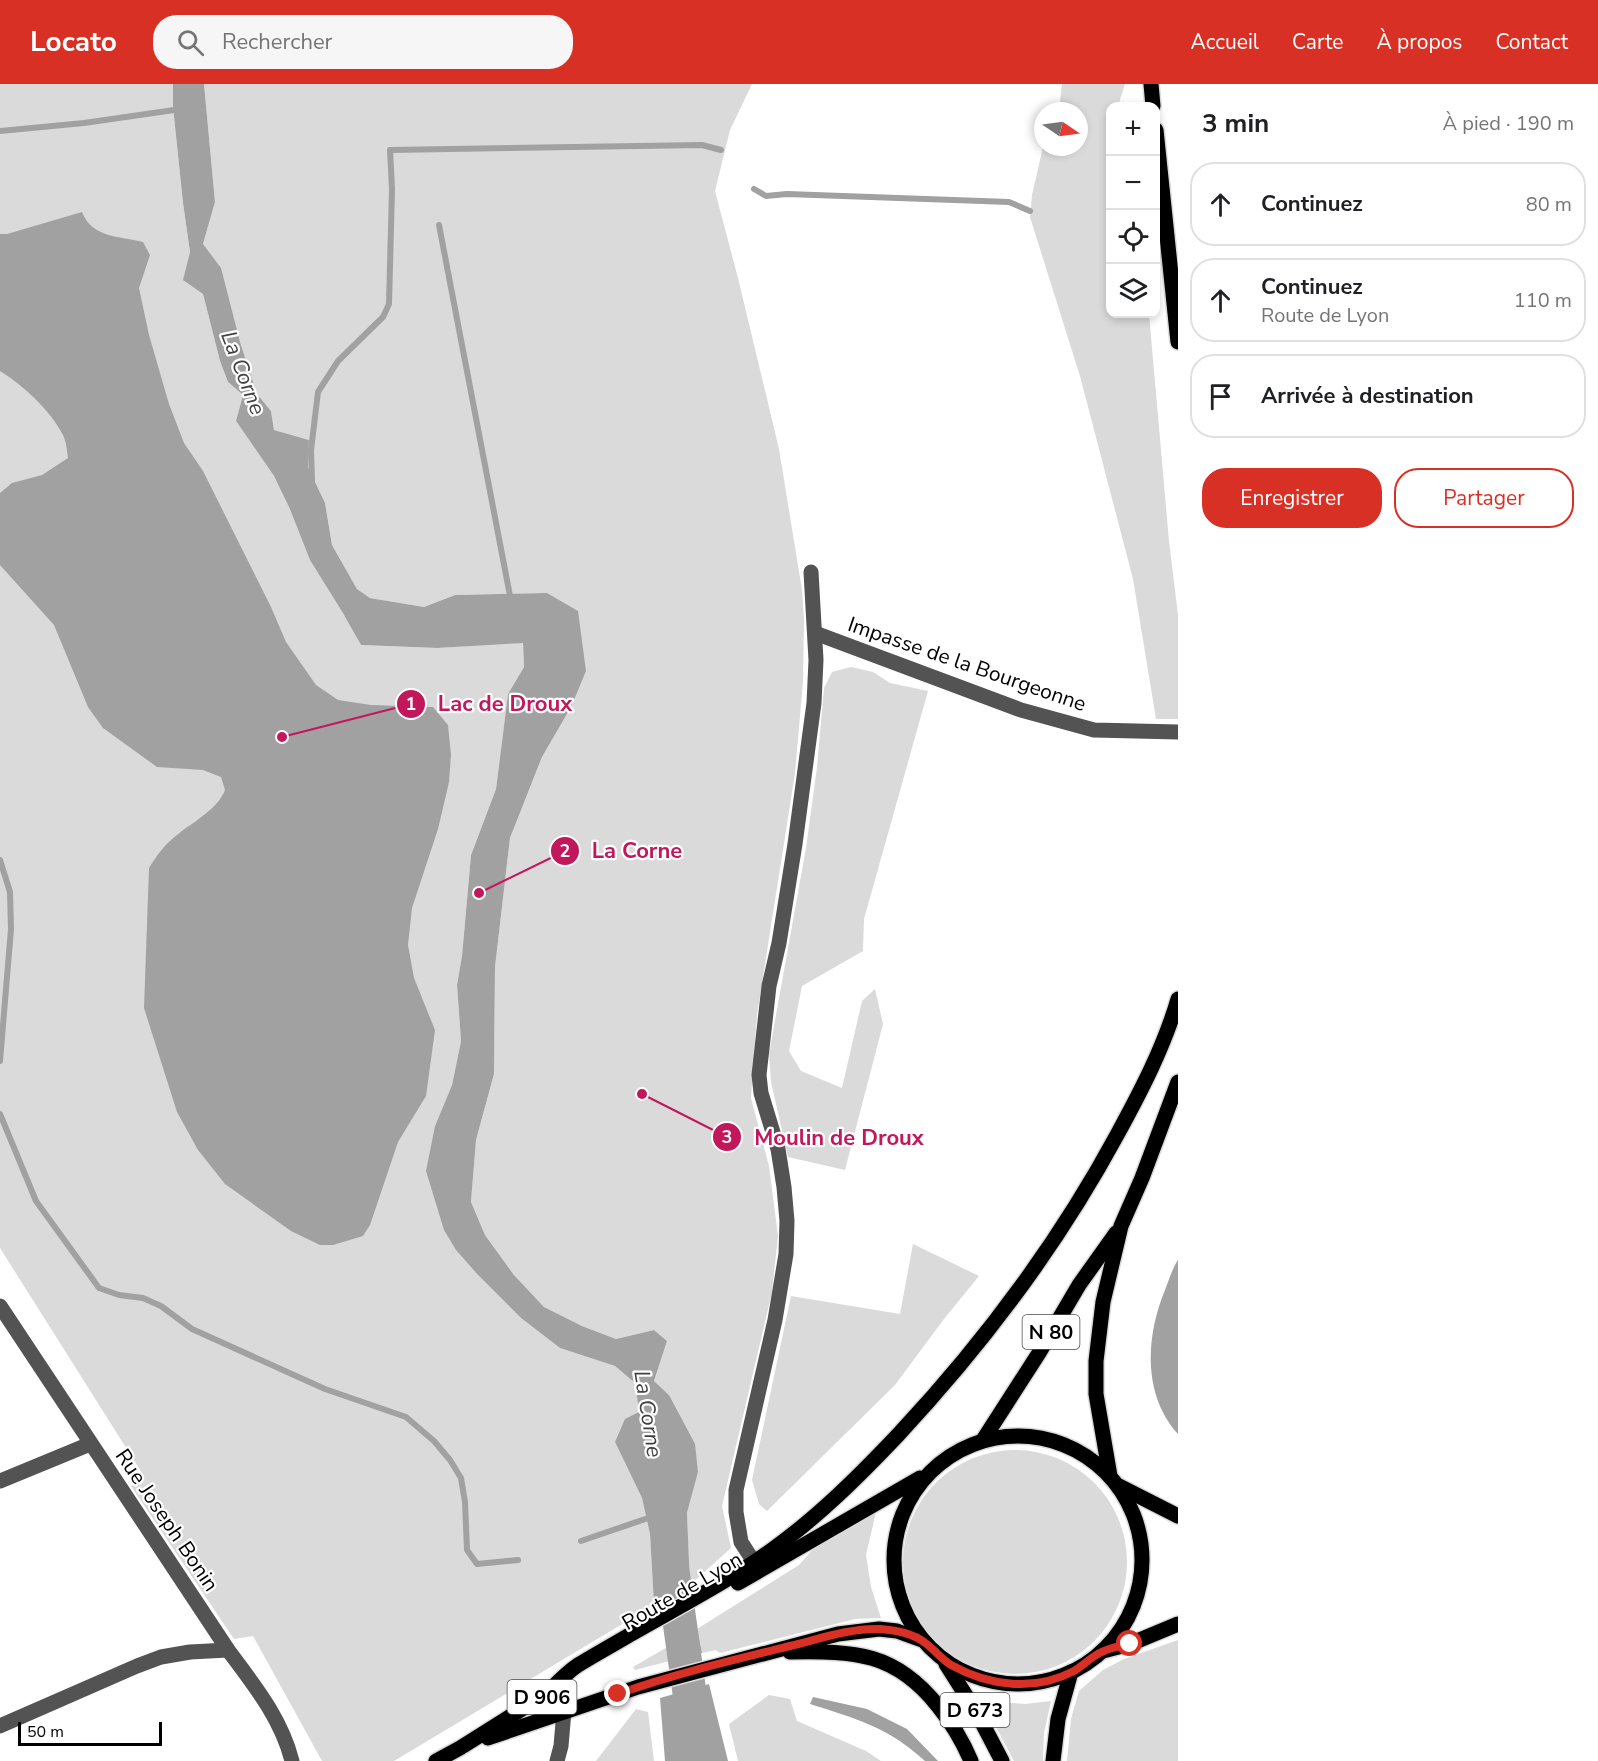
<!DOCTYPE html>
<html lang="fr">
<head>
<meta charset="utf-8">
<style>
  :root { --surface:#fff; --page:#f6f6f6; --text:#202124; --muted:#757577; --line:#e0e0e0; --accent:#d93025 }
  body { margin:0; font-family:"Nunito Sans",sans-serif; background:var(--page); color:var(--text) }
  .controls { position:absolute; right:18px; top:18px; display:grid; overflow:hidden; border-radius:12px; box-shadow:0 3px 9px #0003 }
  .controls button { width:54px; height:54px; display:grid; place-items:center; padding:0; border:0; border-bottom:2px solid var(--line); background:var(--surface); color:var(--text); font:30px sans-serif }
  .compass { position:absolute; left:1034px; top:18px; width:54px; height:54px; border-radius:50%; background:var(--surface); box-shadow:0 3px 9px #0003; rotate:103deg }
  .scale { position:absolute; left:18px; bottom:15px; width:144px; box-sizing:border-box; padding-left:6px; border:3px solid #000; border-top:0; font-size:16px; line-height:21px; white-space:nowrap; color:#000; -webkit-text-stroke:4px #fff; paint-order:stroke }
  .stop { position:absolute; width:18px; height:18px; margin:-14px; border:4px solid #d93025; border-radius:50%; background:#fff }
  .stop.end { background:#d93025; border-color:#fff; box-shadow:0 2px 6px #0008 }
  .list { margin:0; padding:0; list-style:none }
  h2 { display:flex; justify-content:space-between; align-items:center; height:78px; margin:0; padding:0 24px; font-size:26px }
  h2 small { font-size:20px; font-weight:400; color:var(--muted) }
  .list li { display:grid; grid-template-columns:39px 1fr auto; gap:18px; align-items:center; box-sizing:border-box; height:84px; margin:0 12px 12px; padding:0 12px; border:2px solid var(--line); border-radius:24px }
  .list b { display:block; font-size:22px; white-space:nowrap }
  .list p { margin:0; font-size:20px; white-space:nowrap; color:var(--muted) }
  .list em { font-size:20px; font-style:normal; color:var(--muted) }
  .actions { display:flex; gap:12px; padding:18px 24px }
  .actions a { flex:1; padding:14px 0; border:2px solid var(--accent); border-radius:24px; text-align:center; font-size:21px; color:var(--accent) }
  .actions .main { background:var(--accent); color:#fff }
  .icon { flex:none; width:33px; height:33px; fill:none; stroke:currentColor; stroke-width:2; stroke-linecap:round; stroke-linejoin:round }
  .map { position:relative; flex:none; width:1178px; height:1677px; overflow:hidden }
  header { display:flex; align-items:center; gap:36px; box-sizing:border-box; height:84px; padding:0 30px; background:var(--accent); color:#fff }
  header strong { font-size:28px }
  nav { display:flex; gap:33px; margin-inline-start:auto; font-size:21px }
  .search { width:420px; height:54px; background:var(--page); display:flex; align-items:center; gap:15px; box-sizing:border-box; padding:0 21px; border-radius:24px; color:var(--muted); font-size:22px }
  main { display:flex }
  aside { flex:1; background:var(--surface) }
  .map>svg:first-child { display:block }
  .green { fill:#dadada }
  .water { fill:#a1a1a1 }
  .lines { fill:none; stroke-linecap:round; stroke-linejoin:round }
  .stream { stroke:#a1a1a1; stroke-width:6 }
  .river { stroke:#a1a1a1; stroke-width:34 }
  .major-casing { stroke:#dbdbdb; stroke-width:18 }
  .minor { stroke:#535353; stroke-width:15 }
  .major { stroke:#000; stroke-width:15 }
  .route { stroke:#d93025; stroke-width:8 }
  .labels { text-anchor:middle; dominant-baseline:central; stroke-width:4.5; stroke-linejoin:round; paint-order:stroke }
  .shield { fill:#fff; stroke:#4c4c4c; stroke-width:1.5 }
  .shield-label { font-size:20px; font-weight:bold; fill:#000 }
  .street-label { font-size:21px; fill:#000; stroke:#fff }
  .water-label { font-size:22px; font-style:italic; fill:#424242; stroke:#fff }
  .leader { fill:none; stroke:#c2185b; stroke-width:2 }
  .callout-dot { fill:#c2185b; stroke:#fff; stroke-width:2 }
  .mark-label { font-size:18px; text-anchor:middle; font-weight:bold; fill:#fff }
  .callout-label { font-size:22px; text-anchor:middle; font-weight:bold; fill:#c2185b; stroke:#fff; stroke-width:4.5; stroke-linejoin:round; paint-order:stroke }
</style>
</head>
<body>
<header>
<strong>Locato</strong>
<div class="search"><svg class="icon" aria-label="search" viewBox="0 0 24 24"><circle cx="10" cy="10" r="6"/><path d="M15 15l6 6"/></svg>Rechercher</div>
<nav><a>Accueil</a><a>Carte</a><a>À propos</a><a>Contact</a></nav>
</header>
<main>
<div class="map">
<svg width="1178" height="1677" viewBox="0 0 1178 1677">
  <rect width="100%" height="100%" fill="#fff"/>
  <g class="green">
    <path d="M0,0H173V23L183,119L190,168L184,196L203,210L220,277L228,298L243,311L236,337L274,392L361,561L437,564L523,558L524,583L508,610L496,705L471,771L462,872L457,901L461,957L452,1001L435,1042L478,1191L521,1234L560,1264L615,1282L635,1299L639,1328L615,1358L642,1414L650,1450L654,1521L394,1677H322L253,1552L234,1555L131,1402L142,1389L0,1164Z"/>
    <path d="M204,0H752L730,46L715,107L738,194L779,365L802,506L804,536L803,598L795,689L757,931L751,1014L769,1082L778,1152L772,1208L722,1422L731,1464L690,1501L687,1429L698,1387L669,1311L654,1297L667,1257L654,1246L616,1255L582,1242L544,1223L514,1191L485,1151L471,1118L476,1056L494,990L495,883L510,754L542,673L571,623L547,509L455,511L424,523L370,514L357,505L332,461L325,419L308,383L309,356L274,346L271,327L257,310L240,258L203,160L215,118Z"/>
    <path d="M1062,0H1125L1118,22H1110V230H1149L1169,457L1178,531V635H1156L1133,495L1080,292L1030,133L1032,111L1043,63H1079V27H1059Z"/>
    <path d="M851,583L873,588L890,599L928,607L864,835L863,867L802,902L789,967L801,987L842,1004L862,917L875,905L883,940L845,1086L788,1073L771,998L769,970L806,764L817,683L824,604L832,588Z"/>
    <path d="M913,1160L979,1192L944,1235L895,1301L767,1427L759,1420L752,1396L791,1212L900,1230Z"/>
    <circle cx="1015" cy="1478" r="112"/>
    <path d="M876,1428L866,1471L871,1503L881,1534L855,1535L720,1569L716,1566L702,1569L697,1545L799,1481L815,1463Z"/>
    <path d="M1178,1556V1677H1067L1071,1635L1079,1607L1103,1586L1124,1575Z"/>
    <path d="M676,1558L677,1575L635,1586L633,1583Z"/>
    <path d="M769,1611L790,1615L797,1637L866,1667L881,1677H738L729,1640Z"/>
    <path d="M982,1617L1025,1620L1051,1617L1044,1649L1043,1677H1014Z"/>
    <path d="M636,1625L648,1628L654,1677H596Z"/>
  </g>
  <g class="water">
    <path d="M173,0H204L215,118L203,160L221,184L240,258L257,310L271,327L274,346L309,356L308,383L325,419L332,461L357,505L370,514L424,523L455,511L547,509L578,527L586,587L571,623L542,673L510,754L495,883L494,990L476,1056L471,1118L485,1151L514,1191L544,1223L582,1242L616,1255L654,1246L667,1257L654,1297L669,1311L695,1360L698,1388L687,1429L690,1501L654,1521L650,1450L642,1414L615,1358L625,1335L639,1328L635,1299L615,1282L560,1264L521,1234L478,1191L456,1166L444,1146L426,1087L435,1042L452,1001L461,957L457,901L462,872L471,771L496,705L508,610L524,583L523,559L437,564L361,561L343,529L310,476L290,425L274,392L236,337L243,311L228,298L220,277L203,210L183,196L190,168L183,119L173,23Z"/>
    <path d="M82,128C92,154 119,152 143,158L150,171L139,204L149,251L169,320L184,359L203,387L271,523L286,558L316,601L338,616L371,621L433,623L448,641L451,671L449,698L438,745L412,824L408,861L414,894L435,946L426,1012L398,1058L370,1141L363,1152L333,1161H320L291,1147L225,1100L198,1066L177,1028L144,924L149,784C157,771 165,760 177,751C194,737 217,726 225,706L221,693L203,686L157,683L103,644L88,623L54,541L0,481V409L12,399L42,391L68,374C67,366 66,357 63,351C50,326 24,302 0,287V150H7Z"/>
    <path d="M1178,1176V1350C1142,1310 1146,1252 1165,1206C1169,1196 1172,1185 1178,1176Z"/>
    <path d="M697,1545L702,1569L677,1575L676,1558Z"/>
    <path d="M709,1600L728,1677H665L660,1614Z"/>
    <path d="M813,1613L867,1625L907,1645L938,1677H925C888,1643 857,1635 810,1620Z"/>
  </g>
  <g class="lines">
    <g class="stream">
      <path d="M0,47L84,39L181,25"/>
      <path d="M754,105L766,112L787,110L1009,118L1030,127"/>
      <path d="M439,141L511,517"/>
      <path d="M312,397L311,366L318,308L338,277L383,233L389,220L392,105L390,66L702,61L721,66"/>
      <path d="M0,776L10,808L11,845L0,977"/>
      <path d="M0,1030L36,1117L99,1204L119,1211L143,1214L161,1222L192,1245L325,1305L406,1333L434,1357L450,1376L461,1394L465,1418L467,1466L477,1480L518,1476"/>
      <path d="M581,1457L654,1432"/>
    </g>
    <path class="river" d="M669,1462L699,1677"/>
    <defs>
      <g id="major">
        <path d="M1151,0L1153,22"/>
        <path d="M1156,46L1178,258"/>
        <circle cx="1018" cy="1476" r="124"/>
        <path d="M983,1356L1039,1269L1079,1201L1116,1149"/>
        <path d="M1110,1392L1096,1310V1277L1103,1218L1121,1142L1142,1094L1178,998"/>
        <path d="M1119,1402L1178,1432"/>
        <path d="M738,1499L920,1394"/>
        <path d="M1103,1567L1130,1560L1178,1540"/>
        <path d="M790,1568C855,1567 895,1568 938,1622C951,1638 963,1658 971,1677"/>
        <path d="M946,1580L977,1629L1002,1677"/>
        <path d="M546,1610C556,1600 566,1589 578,1581C596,1570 614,1560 633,1549C680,1522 729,1497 773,1465C819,1432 859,1392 898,1351C983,1260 1058,1160 1117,1051C1141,1007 1164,963 1178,915"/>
        <path d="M488,1654L638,1603L838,1550L879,1545L897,1547L922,1556"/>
        <path d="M436,1677L460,1664L554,1605"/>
        <path d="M1053,1677L1058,1635L1071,1588"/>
      </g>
    </defs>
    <use href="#major" class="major-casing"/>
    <g class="minor">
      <path d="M815,549L1021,626L1094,646L1178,648"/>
      <path d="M0,1222L228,1566C254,1601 281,1634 292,1677"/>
      <path d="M0,1397L90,1360"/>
      <path d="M754,1478L741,1458L736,1428V1406L775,1236L786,1170L787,1137L784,1103L778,1065L761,1009L759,991L769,902L779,859L795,760L814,619L816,576L811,488"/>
      <path d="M0,1642L137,1582L161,1573L190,1568L228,1566"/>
      <path d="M557,1677L561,1662L564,1627"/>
    </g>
    <use href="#major" class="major"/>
  </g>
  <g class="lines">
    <path class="route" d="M618,1610C674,1590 733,1576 790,1562C819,1555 850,1544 880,1545C894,1546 912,1549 924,1558C934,1565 941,1575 951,1581C989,1602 1034,1608 1074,1587C1084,1581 1093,1571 1104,1567C1112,1563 1122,1562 1130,1560"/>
  </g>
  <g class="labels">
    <g class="shield">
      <rect x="1022.5" y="1231" width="57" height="34" rx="4.5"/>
      <rect x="507.5" y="1596" width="69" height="34" rx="4.5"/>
      <rect x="940.5" y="1609" width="69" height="34" rx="4.5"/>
    </g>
    <g class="shield-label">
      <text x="1051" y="1248">N 80</text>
      <text x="542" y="1613">D 906</text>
      <text x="975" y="1626">D 673</text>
    </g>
    <g class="street-label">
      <text transform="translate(967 580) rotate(19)">Impasse de la Bourgeonne</text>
      <text transform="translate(167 1436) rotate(56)">Rue Joseph Bonin</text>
      <text transform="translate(682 1507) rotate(-30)">Route de Lyon</text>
    </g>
    <g class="water-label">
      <text transform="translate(243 289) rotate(69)">La Corne</text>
      <text transform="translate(648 1330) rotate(81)">La Corne</text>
    </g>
  </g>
  <path class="leader" d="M282 653L411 620M479 809L565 767M642 1010L727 1053"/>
  <g class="callout-dot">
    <circle cx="282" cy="653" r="6"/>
    <circle cx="479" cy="809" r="6"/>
    <circle cx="642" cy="1010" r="6"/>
    <circle cx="411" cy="620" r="15"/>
    <circle cx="565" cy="767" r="15"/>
    <circle cx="727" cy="1053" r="15"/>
  </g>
  <g class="mark-label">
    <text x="411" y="626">1</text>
    <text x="565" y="773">2</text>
    <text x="727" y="1059">3</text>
  </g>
  <g class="callout-label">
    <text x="505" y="627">Lac de Droux</text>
    <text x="637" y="774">La Corne</text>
    <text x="839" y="1061">Moulin de Droux</text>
  </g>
</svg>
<div class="controls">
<button>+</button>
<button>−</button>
<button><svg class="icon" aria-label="locate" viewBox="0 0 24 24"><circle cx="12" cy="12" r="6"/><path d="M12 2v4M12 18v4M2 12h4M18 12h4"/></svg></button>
<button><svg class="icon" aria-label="layers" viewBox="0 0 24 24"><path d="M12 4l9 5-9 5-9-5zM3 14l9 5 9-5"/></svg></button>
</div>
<svg class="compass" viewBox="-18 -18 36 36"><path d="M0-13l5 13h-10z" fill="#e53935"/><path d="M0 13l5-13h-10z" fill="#757577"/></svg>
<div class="scale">50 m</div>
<div class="stop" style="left:1130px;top:1560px"></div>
<div class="stop end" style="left:618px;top:1610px"></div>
</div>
<aside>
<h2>3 min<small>À pied · 190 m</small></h2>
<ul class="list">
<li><svg class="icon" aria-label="ahead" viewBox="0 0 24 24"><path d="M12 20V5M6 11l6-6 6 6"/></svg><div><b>Continuez</b></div><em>80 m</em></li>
<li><svg class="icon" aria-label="ahead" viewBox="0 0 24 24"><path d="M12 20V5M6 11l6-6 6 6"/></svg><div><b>Continuez</b><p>Route de Lyon</p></div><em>110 m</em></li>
<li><svg class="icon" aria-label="arrive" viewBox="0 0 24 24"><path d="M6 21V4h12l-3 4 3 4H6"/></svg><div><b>Arrivée à destination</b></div></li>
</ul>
<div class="actions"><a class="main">Enregistrer</a><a>Partager</a></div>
</aside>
</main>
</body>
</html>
